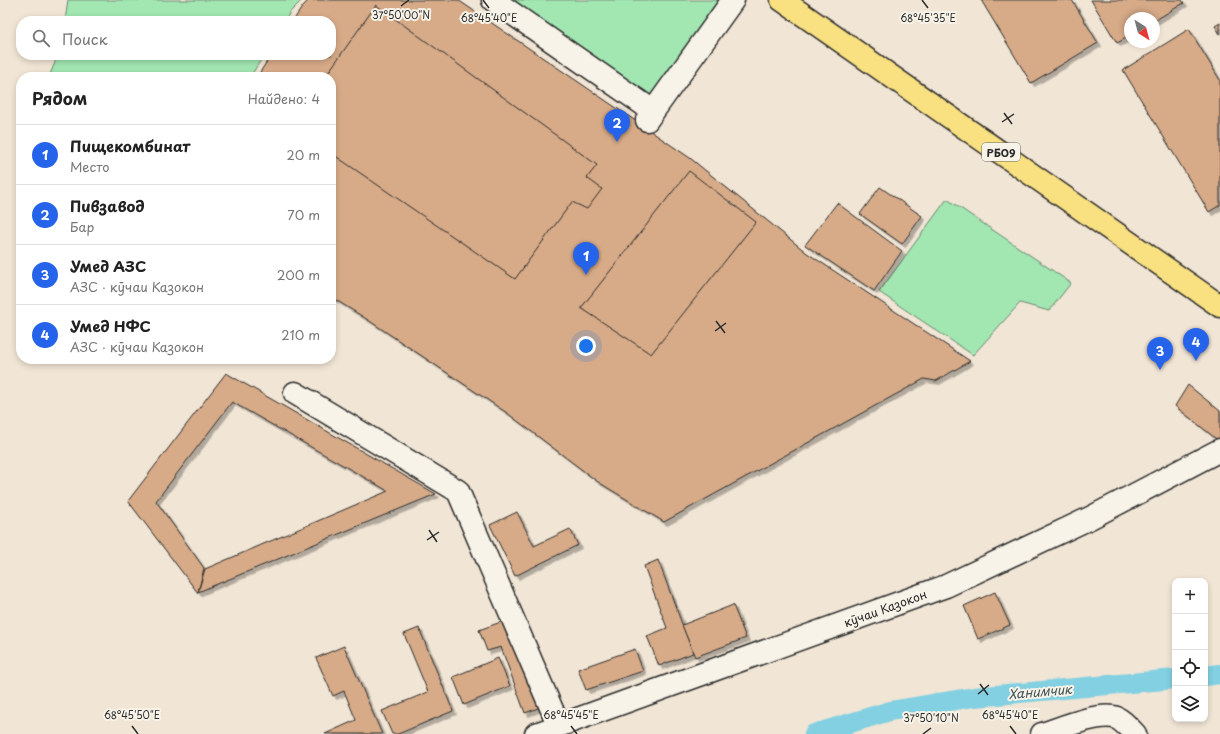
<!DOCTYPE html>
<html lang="ru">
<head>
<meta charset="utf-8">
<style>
  :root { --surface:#fff; --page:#f6f6f6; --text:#222; --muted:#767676; --line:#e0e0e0; --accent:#2563eb }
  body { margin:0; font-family:"Playpen Sans",sans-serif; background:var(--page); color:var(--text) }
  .controls { position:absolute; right:12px; bottom:12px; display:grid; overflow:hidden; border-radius:8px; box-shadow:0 2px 6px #0003 }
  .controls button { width:36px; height:36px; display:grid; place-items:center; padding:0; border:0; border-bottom:1px solid var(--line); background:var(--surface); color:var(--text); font:20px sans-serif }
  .compass { position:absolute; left:1124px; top:12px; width:36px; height:36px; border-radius:50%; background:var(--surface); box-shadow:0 2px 6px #0003; rotate:144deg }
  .you { position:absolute; left:586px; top:346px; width:14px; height:14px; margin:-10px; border:3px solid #fff; border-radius:50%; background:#1a73e8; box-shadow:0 0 0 6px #1a73e833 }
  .badge { display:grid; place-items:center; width:26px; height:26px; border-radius:50%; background:var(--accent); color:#fff; font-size:13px; font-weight:700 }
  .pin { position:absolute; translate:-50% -33px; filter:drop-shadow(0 1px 2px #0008) }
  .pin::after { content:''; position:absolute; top:21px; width:14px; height:12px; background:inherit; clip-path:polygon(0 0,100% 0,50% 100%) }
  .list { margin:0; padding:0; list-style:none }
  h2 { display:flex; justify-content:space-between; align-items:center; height:52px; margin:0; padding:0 16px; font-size:17px }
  h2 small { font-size:13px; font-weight:400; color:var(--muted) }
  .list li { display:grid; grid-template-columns:26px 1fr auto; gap:12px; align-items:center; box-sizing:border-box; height:60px; padding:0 16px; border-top:1px solid var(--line) }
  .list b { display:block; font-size:15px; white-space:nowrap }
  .list p { margin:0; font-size:13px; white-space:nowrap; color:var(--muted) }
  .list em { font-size:13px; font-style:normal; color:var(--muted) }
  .icon { flex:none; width:22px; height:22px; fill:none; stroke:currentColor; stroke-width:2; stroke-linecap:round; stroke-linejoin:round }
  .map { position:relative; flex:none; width:1220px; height:734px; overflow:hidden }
  .search { position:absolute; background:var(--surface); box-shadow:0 2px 6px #0003; left:16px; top:16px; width:320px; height:44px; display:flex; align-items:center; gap:10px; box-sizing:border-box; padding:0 14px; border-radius:16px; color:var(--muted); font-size:15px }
  .panel { position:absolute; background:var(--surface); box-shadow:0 2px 6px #0003; left:16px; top:72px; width:320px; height:292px; border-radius:16px }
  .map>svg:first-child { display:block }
  .green { fill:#a2e6b2; stroke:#66886e }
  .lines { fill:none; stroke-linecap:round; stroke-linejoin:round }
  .canal { stroke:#82d0e1; stroke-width:20 }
  .building { fill:#d7ab88; stroke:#2b2b2b; filter:url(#shadow) }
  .minor-casing { stroke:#2b2b2b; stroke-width:25 }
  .highway-casing { stroke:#2b2b2b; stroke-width:25 }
  .minor { stroke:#f7f3e8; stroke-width:22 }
  .highway { stroke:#f9e181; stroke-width:22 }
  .ticks { fill:none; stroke:#2b2b2b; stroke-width:1.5 }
  .labels { text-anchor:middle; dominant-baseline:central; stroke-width:4; stroke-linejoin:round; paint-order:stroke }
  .shield { fill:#f7f3e8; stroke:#686764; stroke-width:1 }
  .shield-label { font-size:11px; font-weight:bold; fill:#2b2b2b }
  .street-label { font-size:12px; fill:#2b2b2b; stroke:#f7f3e8 }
  .water-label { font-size:13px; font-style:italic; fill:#415458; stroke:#f7f3e8 }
  .ticks-label { font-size:10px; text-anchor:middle; fill:#2b2b2b; stroke:#f7f3e8; stroke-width:4; stroke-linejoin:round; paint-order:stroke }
</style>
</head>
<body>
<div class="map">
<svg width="1220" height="734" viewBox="0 0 1220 734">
  <defs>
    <filter id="shadow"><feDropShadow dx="3.5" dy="3.5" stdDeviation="0" flood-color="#0004"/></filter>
  </defs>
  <rect width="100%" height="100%" fill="#f1e5d5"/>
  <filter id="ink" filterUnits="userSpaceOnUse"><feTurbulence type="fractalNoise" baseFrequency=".025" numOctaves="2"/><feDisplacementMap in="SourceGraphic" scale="8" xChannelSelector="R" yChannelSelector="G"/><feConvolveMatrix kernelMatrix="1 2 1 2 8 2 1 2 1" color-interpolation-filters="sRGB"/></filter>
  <g filter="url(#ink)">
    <g class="green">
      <path d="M68,0H302L290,12L285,21H65Z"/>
      <path d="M510,0H719L651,96Z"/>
      <path d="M58,55H264L250,77H49Z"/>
      <path d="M947,199L1071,283L1049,311L1020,303L973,355L879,292Z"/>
    </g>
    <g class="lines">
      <g class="canal">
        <path d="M1205,676L1220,674"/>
        <path d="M814,734L890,711L974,697L1175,679"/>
      </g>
    </g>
    <g class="building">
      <path d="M309,0H458L690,158L807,253L970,361L936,381L924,379L664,522L598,482L507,413L368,320L331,297V77H257L271,55H331V21H293L303,6Z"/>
      <path d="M981,0H1072L1098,43L1031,83Z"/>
      <path d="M1091,0H1182L1184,3L1154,21V18H1130V36L1117,43Z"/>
      <path d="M376,5L597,165L587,178L602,189L587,209L572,202L515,279L331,153V77H325Z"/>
      <path d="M1220,23V34L1215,26Z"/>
      <path d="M1189,29L1220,80V205L1209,212L1123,70Z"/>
      <path d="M689,171L756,222L651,354L581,308Z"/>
      <path d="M880,187L922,216L902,244L860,214Z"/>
      <path d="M837,203L902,251L874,291L805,245Z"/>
      <path d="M226,373L436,494L198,592L205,569L388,491L232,402L156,501L204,568L198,593L128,501Z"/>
      <path d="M1188,385L1220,411V442L1175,406Z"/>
      <path d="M517,512L534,546L570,529L578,545L515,576L490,525Z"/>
      <path d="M658,560L693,653L659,666L647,636L667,628L644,566Z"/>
      <path d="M995,592L1010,625L978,639L964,606Z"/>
      <path d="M733,605L746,638L695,657L682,625Z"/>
      <path d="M509,619L541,707L525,713L501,647L487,651L479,630Z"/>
      <path d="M419,628L453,711L398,734H392L382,711L428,692L404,634Z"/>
      <path d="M344,646L382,734H325L356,720L344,691L333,696L316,658Z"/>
      <path d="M635,649L643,671L586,690L578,669Z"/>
      <path d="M498,658L510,686L464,705L453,677Z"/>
    </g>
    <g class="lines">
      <defs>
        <g id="minor">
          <path d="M493,0L653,111"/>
          <path d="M647,120L733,0"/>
          <path d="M295,393L458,491L559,726"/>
          <path d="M536,734L946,586L1090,518L1220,450"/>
          <path d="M1042,734C1061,728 1094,714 1113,717C1121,718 1129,728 1135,734"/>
        </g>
        <path id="highway" d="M782,0L1220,306"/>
      </defs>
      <use href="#minor" class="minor-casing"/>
      <use href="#highway" class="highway-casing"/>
      <use href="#minor" class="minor"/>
      <use href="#highway" class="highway"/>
    </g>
  </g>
  <path class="ticks" d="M483,0L489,8M922,0L928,8M401,6L409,0M1004,113L1012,124M1002,122L1014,114M716,321L725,333M715,331L726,323M429,530L437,542M427,540L439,532M980,684L988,695M978,694L989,685M132,726L138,734M571,726L577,734M1010,726L1016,734M923,734L931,728"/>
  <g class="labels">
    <rect class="shield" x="982" y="143" width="38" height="18" rx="3"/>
    <g class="shield-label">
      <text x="1001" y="152">РБ09</text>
    </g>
    <g class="street-label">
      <text transform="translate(885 608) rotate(-20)">кӯчаи Казокон</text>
    </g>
    <g class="water-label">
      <text transform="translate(1040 691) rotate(-5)">Ханимчик</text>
    </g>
  </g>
  <g class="ticks-label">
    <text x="401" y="19">37°50'00"N</text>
    <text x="489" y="22">68°45'40"E</text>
    <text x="928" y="22">68°45'35"E</text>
    <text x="132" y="719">68°45'50"E</text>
    <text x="571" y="719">68°45'45"E</text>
    <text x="1010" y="719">68°45'40"E</text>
    <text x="931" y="722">37°50'10"N</text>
  </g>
</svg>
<div class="controls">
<button>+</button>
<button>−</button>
<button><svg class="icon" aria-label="locate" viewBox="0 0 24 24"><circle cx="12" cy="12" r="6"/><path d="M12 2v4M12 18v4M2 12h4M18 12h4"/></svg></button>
<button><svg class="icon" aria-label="layers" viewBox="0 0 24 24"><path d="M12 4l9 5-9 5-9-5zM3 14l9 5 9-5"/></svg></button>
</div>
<svg class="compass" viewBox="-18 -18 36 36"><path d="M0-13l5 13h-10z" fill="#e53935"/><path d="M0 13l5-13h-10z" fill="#767676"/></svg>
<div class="you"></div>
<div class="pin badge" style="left:586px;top:275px">1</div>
<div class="pin badge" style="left:617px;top:142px">2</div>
<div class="pin badge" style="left:1160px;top:370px">3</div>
<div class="pin badge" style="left:1196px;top:361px">4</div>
<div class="search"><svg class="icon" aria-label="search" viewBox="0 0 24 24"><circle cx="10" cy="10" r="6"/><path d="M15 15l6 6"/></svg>Поиск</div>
<section class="panel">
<h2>Рядом<small>Найдено: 4</small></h2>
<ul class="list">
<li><span class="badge">1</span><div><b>Пищекомбинат</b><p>Место</p></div><em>20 m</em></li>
<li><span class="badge">2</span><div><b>Пивзавод</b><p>Бар</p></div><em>70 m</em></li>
<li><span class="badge">3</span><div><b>Умед АЗС</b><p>АЗС · кӯчаи Казокон</p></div><em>200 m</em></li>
<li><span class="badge">4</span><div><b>Умед НФС</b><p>АЗС · кӯчаи Казокон</p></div><em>210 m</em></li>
</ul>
</section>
</div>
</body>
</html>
